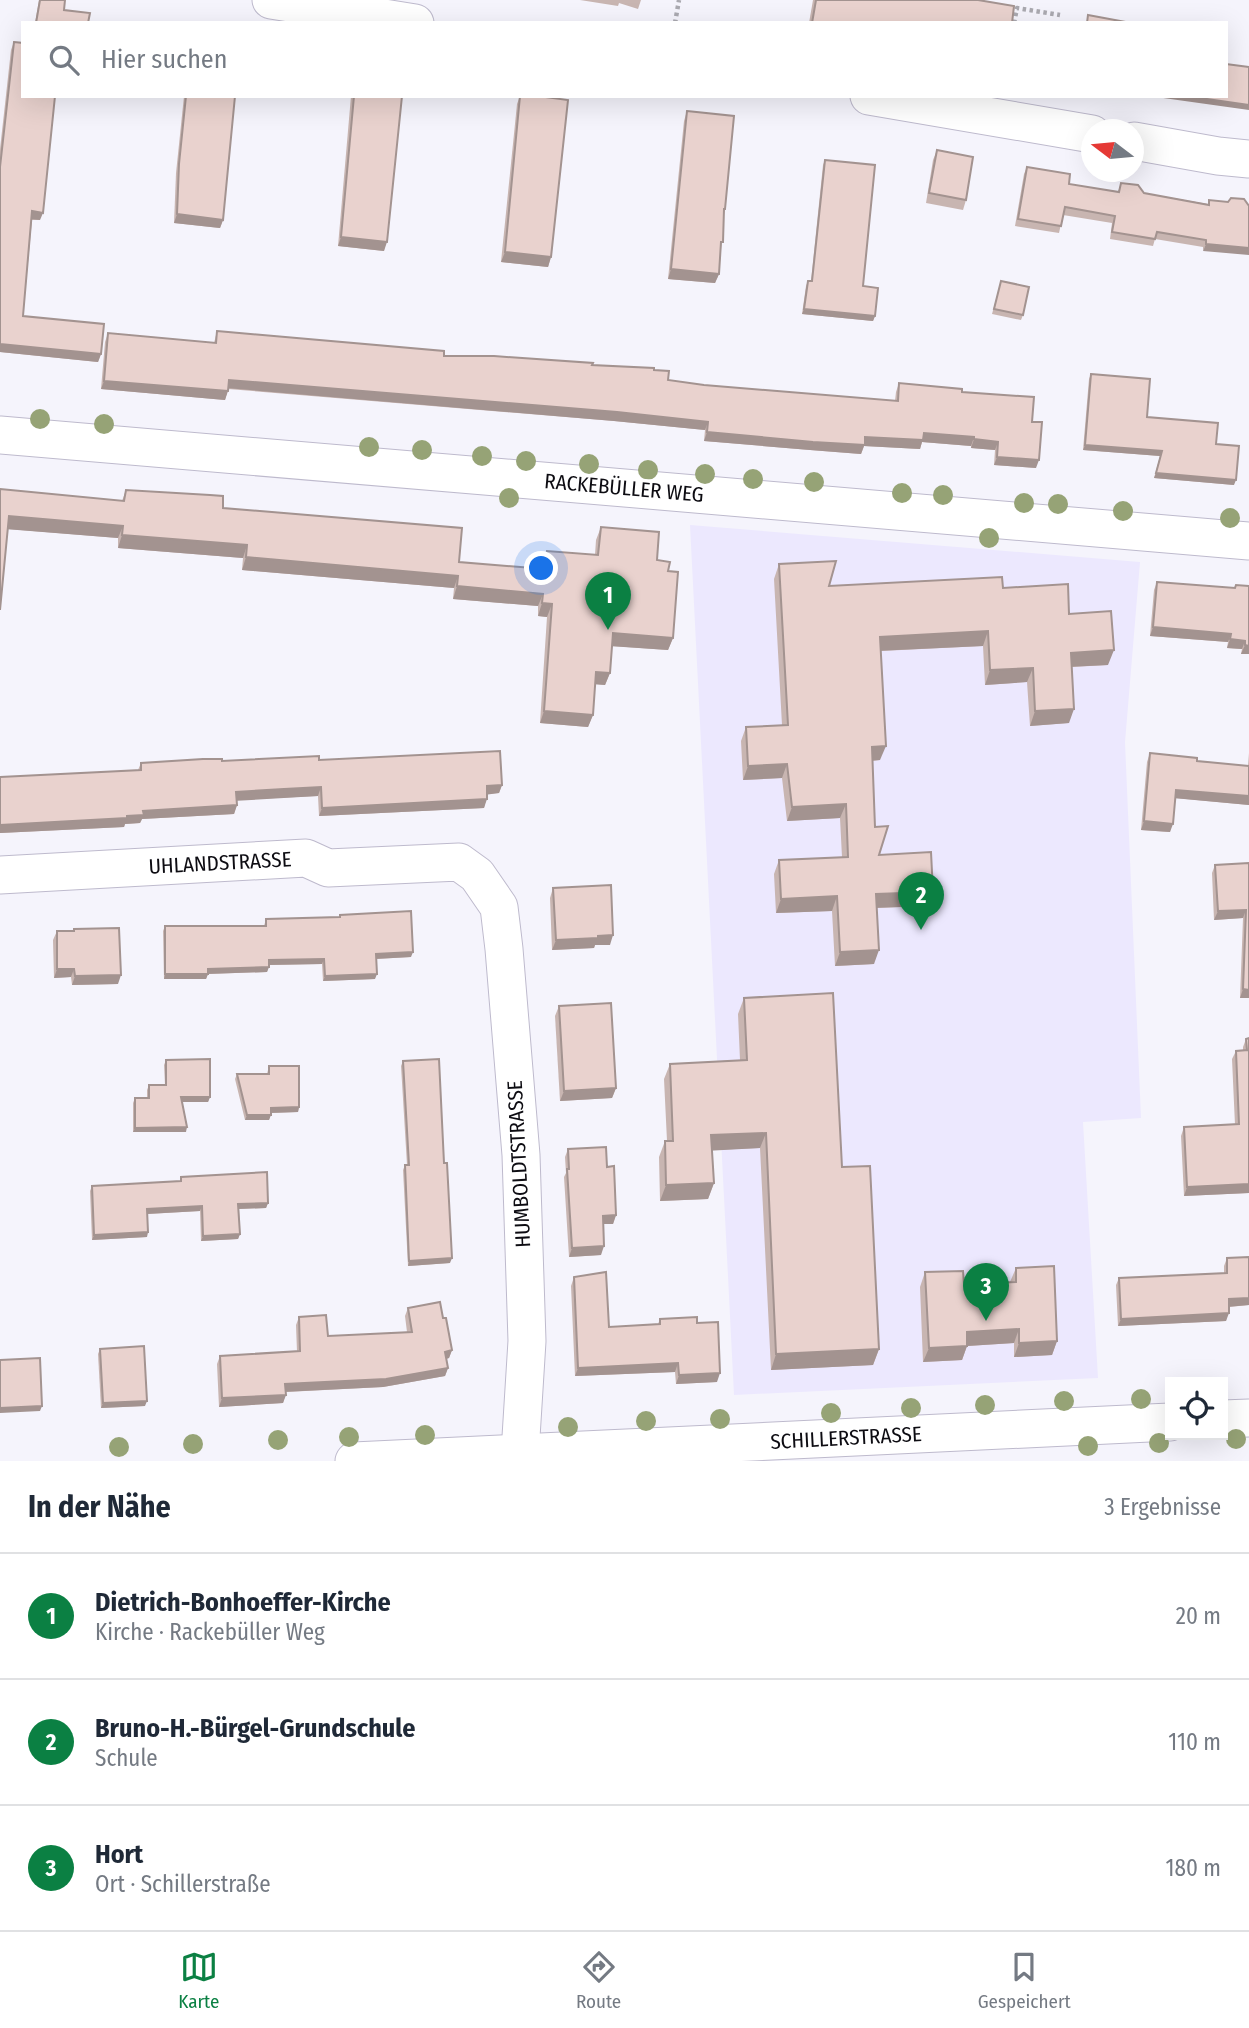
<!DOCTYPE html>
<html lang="de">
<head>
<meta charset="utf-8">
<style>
  :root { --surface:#fff; --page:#f6f6f7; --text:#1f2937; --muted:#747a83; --line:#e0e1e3; --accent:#0b8043 }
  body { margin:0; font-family:"Fira Sans Condensed",sans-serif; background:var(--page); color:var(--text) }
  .controls { position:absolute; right:21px; bottom:21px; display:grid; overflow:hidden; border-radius:0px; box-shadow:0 7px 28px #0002 }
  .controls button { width:63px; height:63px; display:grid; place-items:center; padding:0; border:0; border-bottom:2px solid var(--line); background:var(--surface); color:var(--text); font:35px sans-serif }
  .compass { position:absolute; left:1081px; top:119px; width:63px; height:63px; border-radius:50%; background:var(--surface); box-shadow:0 7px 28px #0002; rotate:286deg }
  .you { position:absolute; left:542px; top:569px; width:24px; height:24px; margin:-18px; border:5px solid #fff; border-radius:50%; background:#1a73e8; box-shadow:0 0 0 10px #1a73e833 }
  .badge { display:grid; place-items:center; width:46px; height:46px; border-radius:50%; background:var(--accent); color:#fff; font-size:23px; font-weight:700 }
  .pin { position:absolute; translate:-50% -58px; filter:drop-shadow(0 2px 4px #0008) }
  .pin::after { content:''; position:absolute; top:37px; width:24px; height:21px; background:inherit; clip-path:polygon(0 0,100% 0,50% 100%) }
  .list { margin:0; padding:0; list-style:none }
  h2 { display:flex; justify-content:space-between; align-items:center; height:91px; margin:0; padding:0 28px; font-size:30px }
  h2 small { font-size:23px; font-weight:400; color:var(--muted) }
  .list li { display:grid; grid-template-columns:46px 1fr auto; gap:21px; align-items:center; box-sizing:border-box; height:126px; padding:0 28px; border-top:2px solid var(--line) }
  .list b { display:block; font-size:26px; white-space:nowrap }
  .list p { margin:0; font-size:23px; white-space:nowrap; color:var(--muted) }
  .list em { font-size:23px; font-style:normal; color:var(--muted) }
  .icon { flex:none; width:38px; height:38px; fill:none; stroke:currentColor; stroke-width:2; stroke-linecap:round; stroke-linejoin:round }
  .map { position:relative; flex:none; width:1249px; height:1461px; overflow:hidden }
  .search { position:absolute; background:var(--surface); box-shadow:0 7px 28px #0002; left:21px; right:21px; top:21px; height:77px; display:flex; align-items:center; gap:18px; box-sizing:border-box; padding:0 24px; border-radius:0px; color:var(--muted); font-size:26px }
  .sheet { height:469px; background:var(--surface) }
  nav { display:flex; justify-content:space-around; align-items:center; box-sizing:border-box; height:98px; border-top:2px solid var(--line); background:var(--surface); font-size:19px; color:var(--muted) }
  nav a { display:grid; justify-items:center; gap:4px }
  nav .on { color:var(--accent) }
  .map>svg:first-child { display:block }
  .built { fill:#ece8fe }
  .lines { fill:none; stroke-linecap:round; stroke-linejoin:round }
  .minor-casing { stroke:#bebacd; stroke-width:39 }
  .path { stroke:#aaa9b0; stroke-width:4.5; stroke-dasharray:3.5 3.5; stroke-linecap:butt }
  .minor { stroke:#fff; stroke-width:37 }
  .tree { fill:#96a376 }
  .wall { fill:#c8b5b1 }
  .shaded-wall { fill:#a39390 }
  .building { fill:#e9d2ce; stroke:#a39390; stroke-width:2 }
  .labels { text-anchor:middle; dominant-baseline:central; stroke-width:7; stroke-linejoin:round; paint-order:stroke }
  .street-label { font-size:21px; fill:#0d0c12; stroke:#fff }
</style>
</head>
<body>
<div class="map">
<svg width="1249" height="1461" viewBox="0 0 1249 1461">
  <rect width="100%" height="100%" fill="#f5f4fc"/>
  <path class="built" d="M690,525L1140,562L1125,742L1141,1118L1083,1122L1098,1378L734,1395Z"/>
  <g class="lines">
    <defs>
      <g id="minor">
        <path d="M271,0L415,23"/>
        <path d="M869,96L1092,134"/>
        <path d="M1134,141L1218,156L1249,159"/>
        <path d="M0,435L1249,541"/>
        <path d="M0,875L306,858L328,868L459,862L477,875L499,907L504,949L521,1155L527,1341L520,1453L521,1461"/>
        <path d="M1223,1419L1249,1418"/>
        <path d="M354,1461L1170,1422"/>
      </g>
    </defs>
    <use href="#minor" class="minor-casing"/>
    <g class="path">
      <path d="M675,23L679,0"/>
      <path d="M1014,23L1017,8L1060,15"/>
    </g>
    <use href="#minor" class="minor"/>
  </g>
  <g class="tree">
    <circle cx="40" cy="419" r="10"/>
    <circle cx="104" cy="424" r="10"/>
    <circle cx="369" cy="447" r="10"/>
    <circle cx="422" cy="450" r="10"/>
    <circle cx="482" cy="456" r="10"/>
    <circle cx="526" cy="461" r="10"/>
    <circle cx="589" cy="464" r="10"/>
    <circle cx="648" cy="470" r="10"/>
    <circle cx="705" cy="474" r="10"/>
    <circle cx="753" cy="479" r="10"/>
    <circle cx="814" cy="482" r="10"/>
    <circle cx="902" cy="493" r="10"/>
    <circle cx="943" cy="495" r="10"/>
    <circle cx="509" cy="498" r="10"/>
    <circle cx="1024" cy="503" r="10"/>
    <circle cx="1058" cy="504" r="10"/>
    <circle cx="1123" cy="511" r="10"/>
    <circle cx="1230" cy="518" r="10"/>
    <circle cx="989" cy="538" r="10"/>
    <circle cx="1141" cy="1399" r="10"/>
    <circle cx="1064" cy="1401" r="10"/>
    <circle cx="985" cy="1405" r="10"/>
    <circle cx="911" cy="1408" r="10"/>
    <circle cx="831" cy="1413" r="10"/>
    <circle cx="720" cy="1419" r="10"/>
    <circle cx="646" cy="1421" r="10"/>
    <circle cx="568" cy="1427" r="10"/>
    <circle cx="425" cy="1435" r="10"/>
    <circle cx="349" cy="1437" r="10"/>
    <circle cx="1236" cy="1439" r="10"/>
    <circle cx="278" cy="1440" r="10"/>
    <circle cx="1159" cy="1443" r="10"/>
    <circle cx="193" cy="1444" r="10"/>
    <circle cx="1088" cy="1446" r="10"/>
    <circle cx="119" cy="1447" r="10"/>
  </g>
  <g class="wall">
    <path d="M39,0H65L64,10L88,23H35Z"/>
    <path d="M580,0H641L638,9L619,3L618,6Z"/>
    <path d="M813,0H978L1012,23H809Z"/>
    <path d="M14,42L40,220H32L23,316L101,354L98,362L0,352V149L11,50Z"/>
    <path d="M184,96H235L223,220L220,228L174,223L176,173Z"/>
    <path d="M351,96H402L384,251L338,246Z"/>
    <path d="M520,96H538L551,257L548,267L501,262L517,104Z"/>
    <path d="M687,111L725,209L724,214L719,274L715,283L668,279L684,121Z"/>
    <path d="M937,150L966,200L963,210L926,203L933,160Z"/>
    <path d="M825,160L863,286L875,316L873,321L802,314L806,286L808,281H811L823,165Z"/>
    <path d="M1027,167L1069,184L1118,192L1121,183L1144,193L1208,204L1209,200L1228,202L1203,251V247L1155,239L1153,246L1110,239L1112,223L1063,215L1059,233L1015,226L1024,174Z"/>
    <path d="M1001,281L1023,315L1021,320L992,314Z"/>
    <path d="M217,331L444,356L592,365L654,370L668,380L704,385L895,401L896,392L899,383L962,392L1032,422L1036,468L994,465L995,450L971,448V446L922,442L920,449L864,446L861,454L810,450L704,441L705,430L614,421L228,389L225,400L101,389L105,342L108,333L214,343Z"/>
    <path d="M1091,374L1147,417L1216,444L1234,485L1154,478L1160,456L1083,450L1089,379Z"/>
    <path d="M0,489L122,501L126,490L223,508L459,562L542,569V564L547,551L595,555L596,540L601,527L657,560L668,571L673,638L668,650L612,646L610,673L605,685L595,684L593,715L588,727L540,723L547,617L538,616V606L453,599L454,588L242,570L243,558L118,548V538L8,529Z"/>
    <path d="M779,564L829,586L1003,588L1069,614L1108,665L1072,667L1069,723L1030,726L1027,682L985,685L983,646L881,651L880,760L872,761L875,827L879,855L933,892L928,906L877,908L874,964L835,966L832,911L776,913L774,874L779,860L842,857L840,818L787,821L782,778L743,780L741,741L746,727L782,725L774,579Z"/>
    <path d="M1157,582L1234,588L1236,585L1249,654H1241L1242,649L1227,648L1228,642L1150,636L1154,590Z"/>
    <path d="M1150,753L1197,761L1248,766L1249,753V810V805L1175,798L1170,832L1141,830L1147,762Z"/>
    <path d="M319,760L502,785L499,793L487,794L484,808L319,816L318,796L236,800L237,805L234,814L142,819L140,823L125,824L124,827L0,833V777L138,770L141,763L222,761Z"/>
    <path d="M1249,863V998H1240L1243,918L1214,920L1212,873L1215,865Z"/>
    <path d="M553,888L610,945H595L594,948L552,950L550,898Z"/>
    <path d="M340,915L411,957L376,959L375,979L323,981L322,964L269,965L267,972L208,974L206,979H164L163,931L165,926H264L266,919L339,917Z"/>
    <path d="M74,929L118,984L72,985L71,977L54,978L53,940L57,931H73Z"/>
    <path d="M744,998L842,1167L879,1349L873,1365L771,1370L760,1148L712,1150L714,1183L708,1199L660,1201L659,1157L665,1141H667L664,1079L670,1064L740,1060L738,1014Z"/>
    <path d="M559,1006L616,1088L612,1098L560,1101L555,1016Z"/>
    <path d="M1246,1039L1249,1193L1184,1196L1181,1136L1184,1127L1235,1125L1232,1059L1236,1051L1243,1050V1047Z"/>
    <path d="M166,1060L210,1097L208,1102H182L186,1132H133V1103L135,1098H147V1090L149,1085H165L164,1065Z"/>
    <path d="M403,1061L444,1163L450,1263L408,1266L403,1170L405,1165H407L401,1066Z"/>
    <path d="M269,1066L299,1107L298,1112L271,1113L269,1120H245L235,1079L237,1074H267Z"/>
    <path d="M568,1149L607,1167L616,1215L613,1224H603L601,1255L569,1257L564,1177L566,1173L565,1157Z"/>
    <path d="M181,1177L268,1203L266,1208L239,1209L240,1234L238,1239L201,1241L200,1211L148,1214L147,1237L92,1240L90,1191L92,1186L180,1181Z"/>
    <path d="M1227,1258L1249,1305L1229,1307L1226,1321L1118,1326L1116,1285L1119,1278L1224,1273V1266Z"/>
    <path d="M1016,1268L1057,1341L1052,1355L1014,1357V1343L967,1346L962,1360L923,1362L920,1287L925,1272L964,1284L1010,1282Z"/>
    <path d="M574,1277L609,1327L658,1324L660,1319L697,1323L717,1382L676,1384L675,1372L575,1376L571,1286Z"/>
    <path d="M408,1308L443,1318L452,1350L449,1358L446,1359L448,1368L445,1376L383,1387L286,1392L283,1403L219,1407L217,1364L220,1356L297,1352L296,1325L299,1317L328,1336L407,1332L405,1316Z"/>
    <path d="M100,1349L145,1406L101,1408L98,1354Z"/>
  </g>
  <g class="shaded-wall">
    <path d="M1149,96H1186L1249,105V110Z"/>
    <path d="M32,211L43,213L40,220L30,219Z"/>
    <path d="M177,214L223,220L220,228L174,223Z"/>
    <path d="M341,237L387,242L384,251L338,246Z"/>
    <path d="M1206,244L1249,248V255L1203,251Z"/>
    <path d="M505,252L551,257L548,267L501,262Z"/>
    <path d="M671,269L719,274L715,283L668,279Z"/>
    <path d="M804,309L875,316L873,321L802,314Z"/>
    <path d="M0,344L101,354L98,362L0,352Z"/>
    <path d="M229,380L617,412L708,422L705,430L614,421L226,388Z"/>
    <path d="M104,381L228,391L225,400L101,389Z"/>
    <path d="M707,432L865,437L924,433L974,437L971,446L922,442L920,449L864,446L861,454L810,450L704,441Z"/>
    <path d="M974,439L998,442L995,450L971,448Z"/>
    <path d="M1085,445L1162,451L1160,456L1083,450Z"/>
    <path d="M997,457L1039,460L1036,468L994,465Z"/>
    <path d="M1156,473L1236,480L1234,485L1154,478Z"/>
    <path d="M9,516L123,526L118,538L5,529Z"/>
    <path d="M122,535L247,545L243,558L118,548Z"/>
    <path d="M246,557L458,576L454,588L242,570Z"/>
    <path d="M457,586L543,594L538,606L453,599Z"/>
    <path d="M542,603L552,604L547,617L538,616Z"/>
    <path d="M1153,627L1231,634L1228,642L1150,636Z"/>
    <path d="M988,631L983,646L875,651L880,637Z"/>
    <path d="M613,633L673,638L668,650L609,646Z"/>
    <path d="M1230,639L1245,641L1242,649L1227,648Z"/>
    <path d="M1245,645L1249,646V654H1241Z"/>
    <path d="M1114,650L1108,665L1066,667L1071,653Z"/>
    <path d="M1033,668L1027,682L985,685L990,670Z"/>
    <path d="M596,672L610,673L605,685L592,684Z"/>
    <path d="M1074,709L1069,723L1030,726L1035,711Z"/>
    <path d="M544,711L593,715L588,727L540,723Z"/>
    <path d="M886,746L880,760L866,761L872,747Z"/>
    <path d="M787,764L782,778L743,780L748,766Z"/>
    <path d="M502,785L499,793L484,795L487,786Z"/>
    <path d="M321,787L318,796L233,801L236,792Z"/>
    <path d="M1176,790L1249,796V805L1173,798Z"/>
    <path d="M487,799L484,808L319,816L322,808Z"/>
    <path d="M846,804L840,818L787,821L792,807Z"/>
    <path d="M237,805L234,814L142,819L140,823L125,824L124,827L0,833V825L127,816L143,811Z"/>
    <path d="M1144,821L1173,824L1170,832L1141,830Z"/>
    <path d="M933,892L928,906L871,908L876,894Z"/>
    <path d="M837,896L832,911L776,913L781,899Z"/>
    <path d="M1246,910L1243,918L1214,920L1218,911Z"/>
    <path d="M613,935L610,945H595L594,948L552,950L556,940Z"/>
    <path d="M879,950L874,964L835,966L840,952Z"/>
    <path d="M413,952L411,957L374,959L376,954Z"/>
    <path d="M324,959L322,964L267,965L269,960Z"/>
    <path d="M269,967L267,972L206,974L208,969Z"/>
    <path d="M57,969H74L71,977L54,978Z"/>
    <path d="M165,974H208L206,979H164Z"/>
    <path d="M377,974L375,979L323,981L325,976Z"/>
    <path d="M121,975L118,984L72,985L75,976Z"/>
    <path d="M1243,989L1249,990V998H1240Z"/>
    <path d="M616,1088L612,1098L560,1101L564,1091Z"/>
    <path d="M181,1097H210L208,1102H179Z"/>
    <path d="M299,1107L298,1112L269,1113L271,1108Z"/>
    <path d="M247,1115H271L269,1120H245Z"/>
    <path d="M187,1127L186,1132H133L135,1128Z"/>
    <path d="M766,1133L760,1148L705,1151L711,1135Z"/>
    <path d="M714,1183L708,1199L660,1201L666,1185Z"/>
    <path d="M1249,1184V1193L1184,1196L1187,1187Z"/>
    <path d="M268,1203L266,1208L237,1209L238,1204Z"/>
    <path d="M202,1206L200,1211L146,1214L147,1209Z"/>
    <path d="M616,1215L613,1224H600L603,1216Z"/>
    <path d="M148,1232L147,1237L92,1240L94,1235Z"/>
    <path d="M240,1234L238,1239L201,1241L203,1236Z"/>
    <path d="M604,1246L601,1255L569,1257L572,1248Z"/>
    <path d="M452,1258L450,1263L408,1266L409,1261Z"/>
    <path d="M1249,1298V1305L1226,1307L1229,1299Z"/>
    <path d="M1229,1313L1226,1321L1118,1326L1121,1319Z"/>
    <path d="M1019,1329L1014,1343L967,1346L962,1360L923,1362L929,1348L967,1332Z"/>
    <path d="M1057,1341L1052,1355L1014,1357L1019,1343Z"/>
    <path d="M879,1349L873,1365L771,1370L776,1354Z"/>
    <path d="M452,1350L449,1358L442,1360L445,1352Z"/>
    <path d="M678,1363L675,1372L575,1376L578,1368Z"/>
    <path d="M448,1368L445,1376L383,1387L282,1392L285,1384Z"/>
    <path d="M720,1373L717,1382L676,1384L679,1375Z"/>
    <path d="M286,1395L283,1403L219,1407L222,1398Z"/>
    <path d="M147,1401L145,1406L101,1408L103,1403Z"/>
    <path d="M42,1406L40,1411L0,1413V1408Z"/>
  </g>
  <g class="building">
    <path d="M40,0H65L64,10L90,13L88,23H36Z"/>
    <path d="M816,0H978L1014,6L1012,23H812Z"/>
    <path d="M1088,15L1131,23H1087Z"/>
    <path d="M14,42L23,43V96H55L43,213L32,211L23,316L104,324L101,354L0,344V167Z"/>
    <path d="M1226,64L1249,67V105L1186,96H1226Z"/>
    <path d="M186,96H235L223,220L177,214L179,164Z"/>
    <path d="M354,96H402L387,242L341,237Z"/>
    <path d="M520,96H538L568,100L551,257L505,252Z"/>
    <path d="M687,111L734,116L725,209H724L723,242H721L719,274L671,269Z"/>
    <path d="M937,150L973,157L966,200L929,193Z"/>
    <path d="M825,160L875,165L863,286L878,288L875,316L804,309L808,281H812Z"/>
    <path d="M1027,167L1070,174L1069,184L1119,192L1121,183L1138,185L1144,193L1209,205V200L1228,202L1231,198L1244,199L1249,206V248L1206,244V240L1157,232L1155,239L1112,232L1115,216L1065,207L1061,226L1018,219Z"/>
    <path d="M1001,281L1029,287L1023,315L994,309Z"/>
    <path d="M217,331L444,351V356H494L593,363L592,365L654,368V370L669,371L668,380L704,385L898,401L899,383L962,389V392L1034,397L1032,422H1042L1039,460L997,457L998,442L974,439V437L924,433L923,440L865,437V445L813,442L707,432L708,422L617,412L229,380L228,391L104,381L108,333L216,343Z"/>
    <path d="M1091,374L1150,379L1147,417L1218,423L1216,444L1239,446L1236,480L1156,473L1162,451L1085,445Z"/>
    <path d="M0,489L124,501L126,490L210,495L223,496V508L462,528L459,562L545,569L547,551L598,555L601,527L659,532L657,560L670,562L668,571L678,572L673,638L613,633L610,673L596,672L593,715L544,711L552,604L542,603L543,594L457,586L458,576L246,557L247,545L122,535L123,526L9,516L0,610Z"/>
    <path d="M836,561L829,586L1002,577L1003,588L1068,584L1069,614L1111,611L1114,650L1071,653L1074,709L1035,711L1033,668L990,670L988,631L880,637L886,746L872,747L875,827L888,826L879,855L931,852L933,892L876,894L879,950L840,952L837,896L781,899L779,860L848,857L846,804L792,807L787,764L748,766L746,727L788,725L779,564Z"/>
    <path d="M1157,582L1235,588L1236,585L1249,586V646L1245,645V641L1230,639L1231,634L1153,627Z"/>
    <path d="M500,751L502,785L487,786V799L322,808L321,787L284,789L236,792L237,805L143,811L144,815L127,816V818L0,825V777L141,770V763L203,759H222V761L319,756V760Z"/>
    <path d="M1150,753L1197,758V761L1249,766V796L1176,790L1173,824L1144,821Z"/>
    <path d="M1249,863V990L1243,989L1246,910L1218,911L1215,865Z"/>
    <path d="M611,885L613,935L598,936V938L556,940L553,888Z"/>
    <path d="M411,911L413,952L376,954L377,974L325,976L324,959L269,960V967L208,969V974H165V926H266V919L340,917V915Z"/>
    <path d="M119,928L121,975L75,976L74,969H57V931H74V929Z"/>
    <path d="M833,993L842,1167L870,1166L879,1349L776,1354L766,1133L711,1135L714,1183L666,1185L665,1141H673L670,1064L747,1060L744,998Z"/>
    <path d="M611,1003L616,1088L564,1091L559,1006Z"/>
    <path d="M1249,1038V1184L1187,1187L1184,1127L1239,1124L1236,1051L1247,1050L1246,1039Z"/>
    <path d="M210,1059V1097H181L187,1127L135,1128V1098H149V1085H166V1060Z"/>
    <path d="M439,1059L444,1163H447L452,1258L409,1261L405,1165H409L403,1061Z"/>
    <path d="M269,1066H299V1107L271,1108V1115H247L237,1074H269Z"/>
    <path d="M606,1147L607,1167L614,1166L616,1215L603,1216L604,1246L572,1248L567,1169H569L568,1149Z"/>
    <path d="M267,1172L268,1203L238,1204L240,1234L203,1236L202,1206L147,1209L148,1232L94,1235L92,1186L181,1181V1177Z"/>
    <path d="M1249,1257V1298L1229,1299V1313L1121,1319L1119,1278L1227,1273V1258Z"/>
    <path d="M1054,1266L1057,1341L1019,1343V1329L967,1332V1346L929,1348L925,1272L963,1271L964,1284L1016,1282V1268Z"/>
    <path d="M606,1272L609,1327L660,1324V1319L697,1317V1323L718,1322L720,1373L679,1375L678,1363L578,1368L574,1277Z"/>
    <path d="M440,1302L443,1318H446L452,1350L445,1352L448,1368L386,1379L285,1384L286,1395L222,1398L220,1356L300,1351L299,1317L326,1315L328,1336L412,1332L408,1308Z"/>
    <path d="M144,1346L147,1401L103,1403L100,1349Z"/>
    <path d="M40,1358L42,1406L0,1408V1360Z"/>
  </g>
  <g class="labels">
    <g class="street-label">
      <text transform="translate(624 488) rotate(5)">RACKEBÜLLER WEG</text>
      <text transform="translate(220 863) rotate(-3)">UHLANDSTRASSE</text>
      <text transform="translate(519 1164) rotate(-93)">HUMBOLDTSTRASSE</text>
      <text transform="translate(846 1438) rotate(-3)">SCHILLERSTRASSE</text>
    </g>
  </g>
</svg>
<div class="controls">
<button><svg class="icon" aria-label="locate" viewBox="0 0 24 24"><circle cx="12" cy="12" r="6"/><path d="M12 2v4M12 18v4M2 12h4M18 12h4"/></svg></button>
</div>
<svg class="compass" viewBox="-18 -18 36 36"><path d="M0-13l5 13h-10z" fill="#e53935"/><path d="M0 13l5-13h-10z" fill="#747a83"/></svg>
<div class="you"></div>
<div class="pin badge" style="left:608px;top:630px">1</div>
<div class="pin badge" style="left:921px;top:930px">2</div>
<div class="pin badge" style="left:986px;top:1321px">3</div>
<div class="search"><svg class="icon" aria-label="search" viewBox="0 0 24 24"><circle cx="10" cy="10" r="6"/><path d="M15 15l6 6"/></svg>Hier suchen</div>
</div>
<section class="sheet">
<h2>In der Nähe<small>3 Ergebnisse</small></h2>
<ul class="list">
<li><span class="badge">1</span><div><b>Dietrich-Bonhoeffer-Kirche</b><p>Kirche · Rackebüller Weg</p></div><em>20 m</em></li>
<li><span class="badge">2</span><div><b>Bruno-H.-Bürgel-Grundschule</b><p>Schule</p></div><em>110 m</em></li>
<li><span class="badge">3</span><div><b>Hort</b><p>Ort · Schillerstraße</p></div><em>180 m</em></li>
</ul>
</section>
<nav>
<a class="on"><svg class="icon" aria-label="map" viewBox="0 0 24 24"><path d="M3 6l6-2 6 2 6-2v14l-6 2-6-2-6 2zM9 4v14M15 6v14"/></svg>Karte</a>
<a><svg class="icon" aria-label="directions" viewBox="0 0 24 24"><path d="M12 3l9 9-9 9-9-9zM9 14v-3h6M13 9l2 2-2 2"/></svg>Route</a>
<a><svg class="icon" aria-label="saved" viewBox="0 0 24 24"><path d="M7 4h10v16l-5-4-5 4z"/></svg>Gespeichert</a>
</nav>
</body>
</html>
